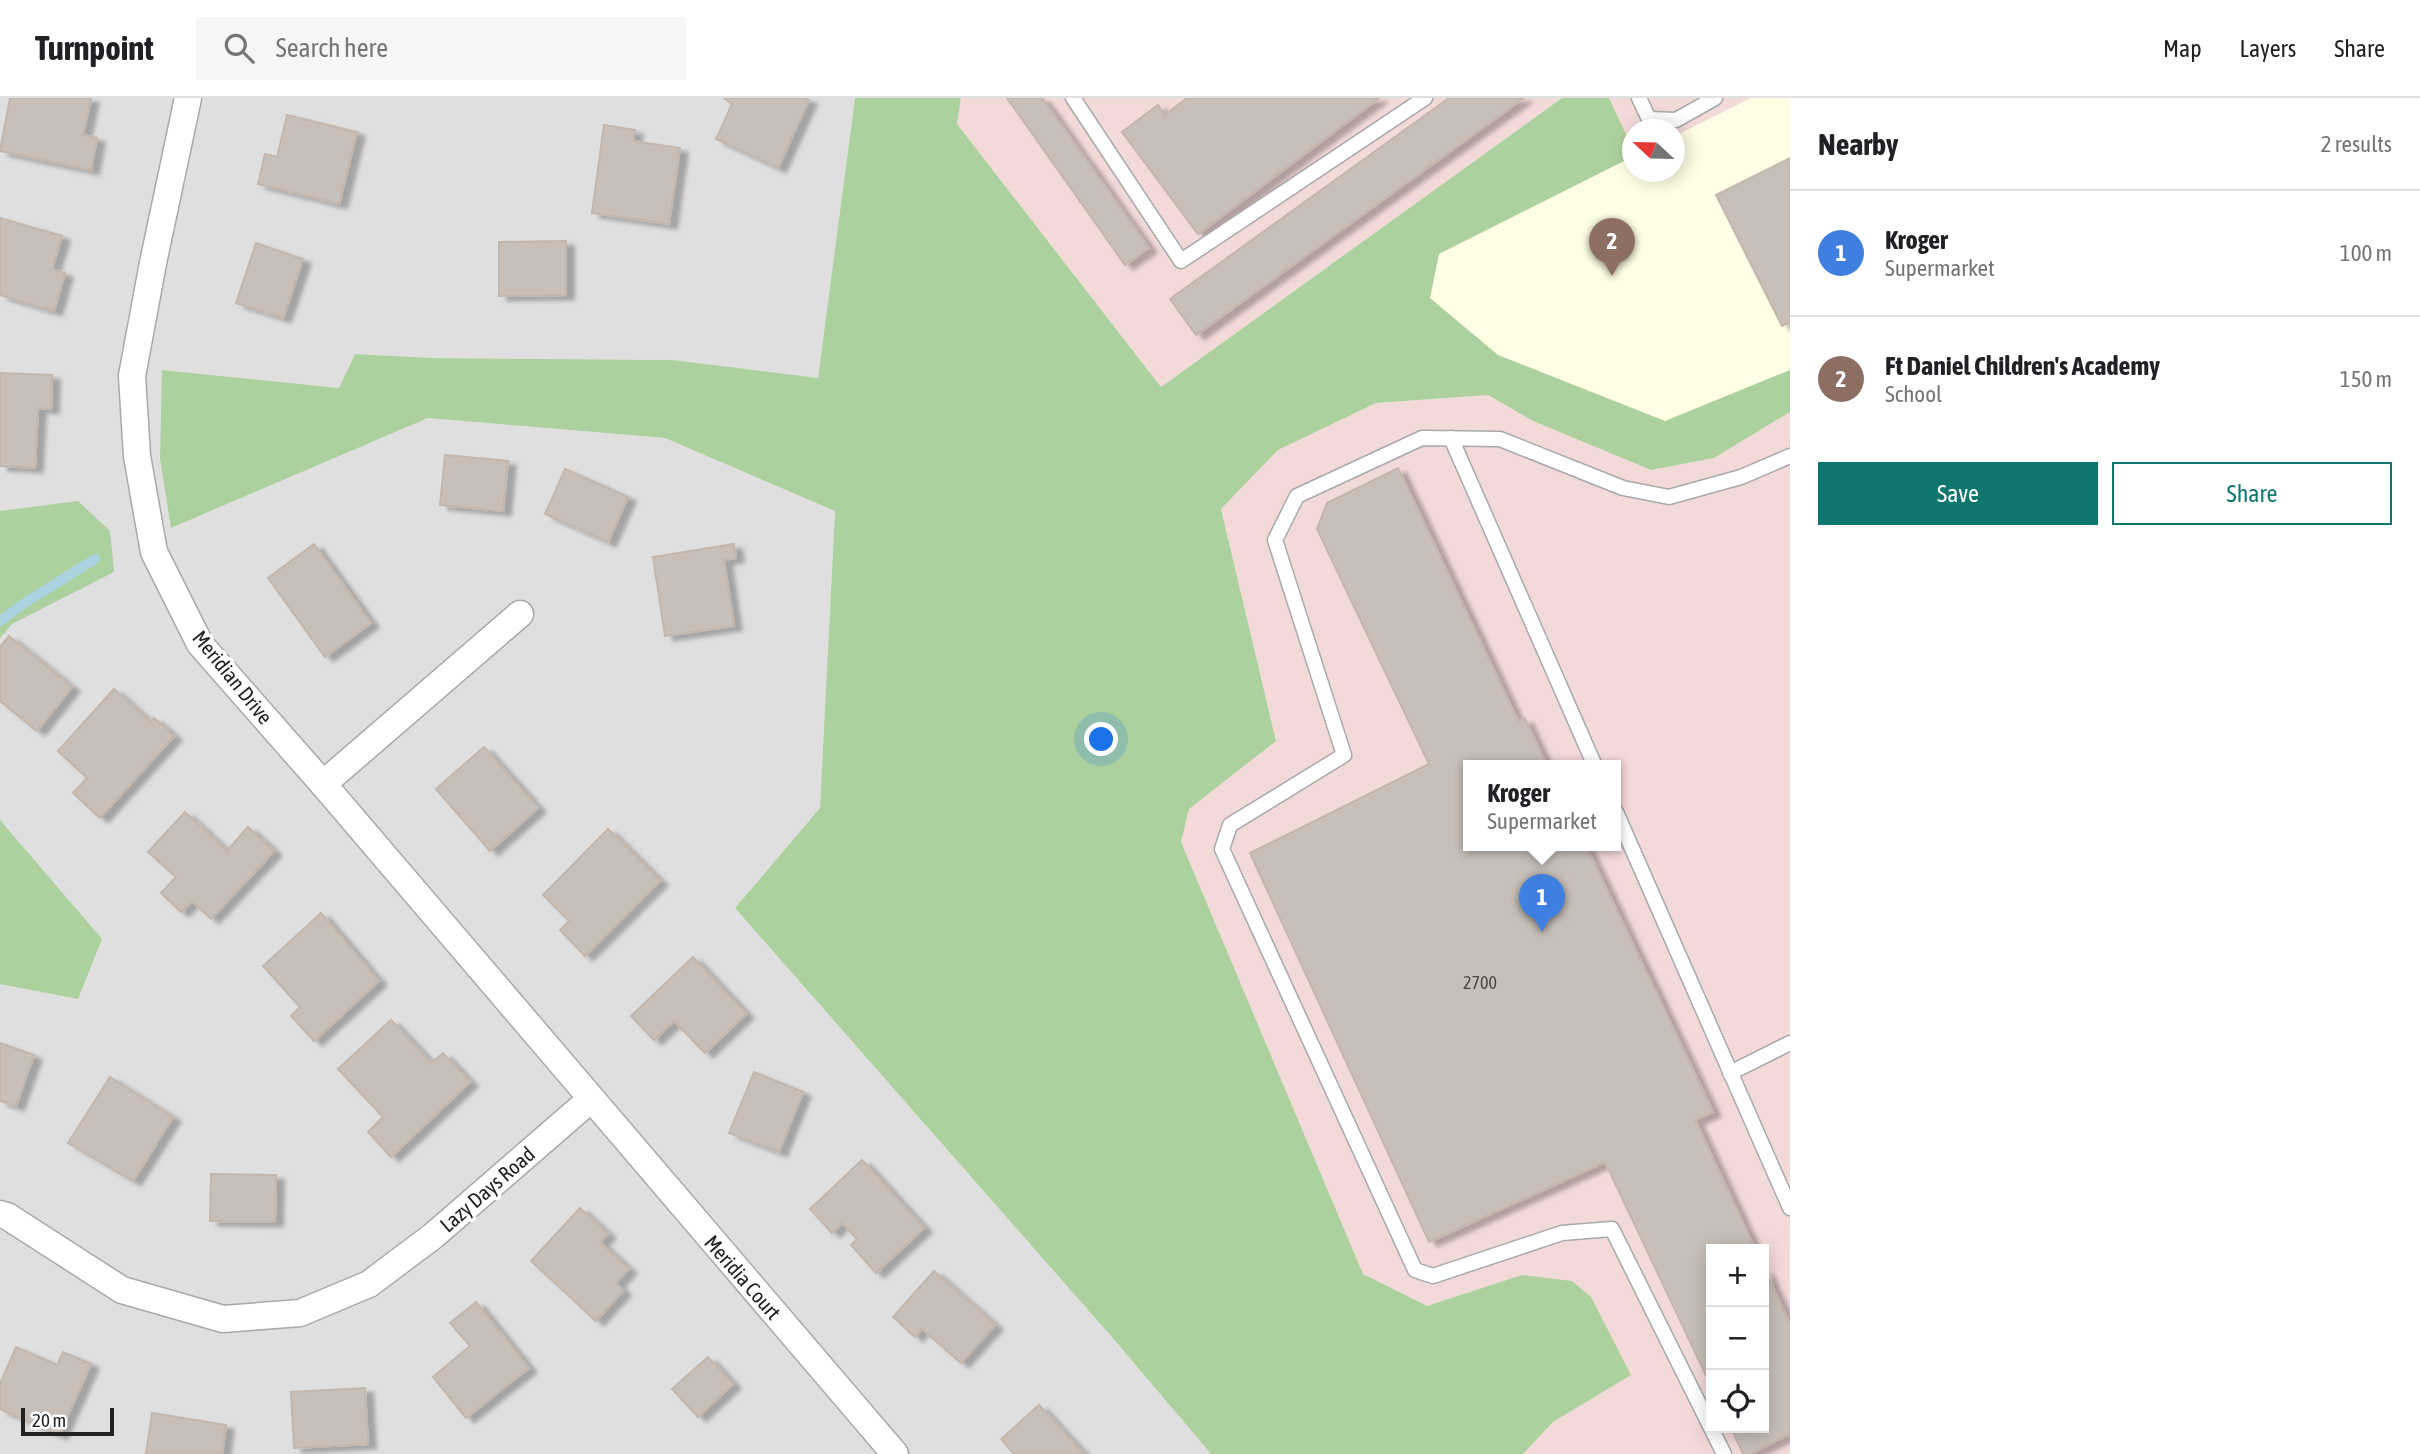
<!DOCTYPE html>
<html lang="en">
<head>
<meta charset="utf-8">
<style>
  :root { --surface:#fff; --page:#f6f6f6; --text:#202124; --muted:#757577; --line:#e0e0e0; --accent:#0f766e }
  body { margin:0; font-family:"Asap Condensed",sans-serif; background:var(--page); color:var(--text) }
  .controls { position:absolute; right:21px; bottom:21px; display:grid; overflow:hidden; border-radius:0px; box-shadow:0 4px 18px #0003 }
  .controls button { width:63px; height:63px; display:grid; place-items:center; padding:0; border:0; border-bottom:2px solid var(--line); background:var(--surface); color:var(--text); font:35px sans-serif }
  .compass { position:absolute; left:1622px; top:21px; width:63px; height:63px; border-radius:50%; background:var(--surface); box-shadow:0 4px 18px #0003; rotate:292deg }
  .scale { position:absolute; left:21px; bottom:18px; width:93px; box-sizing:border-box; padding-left:7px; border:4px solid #222; border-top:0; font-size:19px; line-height:24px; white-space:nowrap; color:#222; -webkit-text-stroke:5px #fff; paint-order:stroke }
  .you { position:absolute; left:1102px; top:642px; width:24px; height:24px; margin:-18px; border:5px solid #fff; border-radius:50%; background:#1a73e8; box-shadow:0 0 0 10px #1a73e833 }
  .badge { display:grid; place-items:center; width:46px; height:46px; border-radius:50%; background:var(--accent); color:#fff; font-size:23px; font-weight:700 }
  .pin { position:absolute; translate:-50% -58px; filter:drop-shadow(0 2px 4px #0008) }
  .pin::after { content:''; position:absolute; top:37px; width:24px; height:21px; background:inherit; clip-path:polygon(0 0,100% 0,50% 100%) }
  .popup { position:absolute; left:1463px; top:662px; width:158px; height:91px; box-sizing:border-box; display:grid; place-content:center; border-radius:0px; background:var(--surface); filter:drop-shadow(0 2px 5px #0005); font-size:23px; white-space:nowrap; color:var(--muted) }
  .popup b { font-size:26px; color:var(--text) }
  .popup::after { content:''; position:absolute; left:50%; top:100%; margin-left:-14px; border:14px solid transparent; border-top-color:var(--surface) }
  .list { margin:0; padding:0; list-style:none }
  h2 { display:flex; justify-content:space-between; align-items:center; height:91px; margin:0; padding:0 28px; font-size:30px }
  h2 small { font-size:23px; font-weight:400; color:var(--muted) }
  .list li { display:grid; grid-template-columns:46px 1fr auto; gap:21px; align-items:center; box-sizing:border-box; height:126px; padding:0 28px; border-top:2px solid var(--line) }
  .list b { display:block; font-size:26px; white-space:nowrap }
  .list p { margin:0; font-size:23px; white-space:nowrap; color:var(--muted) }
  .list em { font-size:23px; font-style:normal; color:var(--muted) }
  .actions { display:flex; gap:14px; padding:21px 28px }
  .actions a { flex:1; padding:16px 0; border:2px solid var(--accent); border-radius:0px; text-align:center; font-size:24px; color:var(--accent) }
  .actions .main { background:var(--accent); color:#fff }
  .icon { flex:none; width:38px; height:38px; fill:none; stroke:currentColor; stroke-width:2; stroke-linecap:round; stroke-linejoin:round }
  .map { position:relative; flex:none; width:1790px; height:1356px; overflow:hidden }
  header { display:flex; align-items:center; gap:42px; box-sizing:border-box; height:98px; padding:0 35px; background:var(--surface); border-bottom:2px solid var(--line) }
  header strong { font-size:33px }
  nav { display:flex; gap:38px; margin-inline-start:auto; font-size:24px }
  .search { width:490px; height:63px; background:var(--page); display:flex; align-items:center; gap:18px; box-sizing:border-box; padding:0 24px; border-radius:0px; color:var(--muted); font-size:26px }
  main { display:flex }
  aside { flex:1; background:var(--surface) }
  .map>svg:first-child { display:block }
  .residential { fill:#e0dfdf }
  .commercial { fill:#f2dad9; fill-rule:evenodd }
  .education { fill:#ffffe5 }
  .forest { fill:#add19e }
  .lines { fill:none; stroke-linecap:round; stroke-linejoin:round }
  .stream { stroke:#aad3df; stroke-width:10 }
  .building { fill:#c7bfb8; stroke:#c4b6ab; stroke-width:2; filter:url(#shadow) }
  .lane-casing { stroke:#a9a9a9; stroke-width:17 }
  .street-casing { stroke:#a9a9a9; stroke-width:29 }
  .lane { stroke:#fff; stroke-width:14 }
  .street { stroke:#fff; stroke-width:26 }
  .labels { text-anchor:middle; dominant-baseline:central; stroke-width:7; stroke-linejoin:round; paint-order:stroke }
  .number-label { font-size:18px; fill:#4b4948 }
  .street-label { font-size:21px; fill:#222; stroke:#fff }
</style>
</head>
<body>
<header>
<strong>Turnpoint</strong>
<div class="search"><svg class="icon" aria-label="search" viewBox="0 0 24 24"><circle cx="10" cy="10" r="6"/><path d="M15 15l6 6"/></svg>Search here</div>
<nav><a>Map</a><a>Layers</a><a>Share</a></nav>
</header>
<main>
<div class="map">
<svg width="1790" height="1356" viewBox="0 0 1790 1356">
  <defs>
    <filter id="shadow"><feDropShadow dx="8" dy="4.5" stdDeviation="2" flood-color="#0004"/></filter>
  </defs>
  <rect width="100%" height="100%" fill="#f2efe9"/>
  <path class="residential" d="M0,0H855L818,280L673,262L432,260L355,256L339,290L163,272L160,361L171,430L428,320L665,340L835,413L820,710L735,810L1117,1245L1211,1356H0Z"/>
  <g class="commercial">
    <path d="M961,0H1562L1161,289L957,26Z"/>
    <path d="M1609,0H1751L1675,38L1674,32H1632V49Z"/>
    <path d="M1488,297L1533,323L1651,372L1714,360L1790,314V1356H1523L1553,1324L1630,1277L1522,1177L1427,1208L1363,1176L1181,744L1189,711L1276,643L1221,411L1278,352L1376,305ZM1468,668H1616V748H1468ZM1711,1151H1764V1330H1711Z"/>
  </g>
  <path class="education" d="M1751,0H1790V272L1665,323L1498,257L1430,200L1439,156L1632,59V74H1674L1675,38Z"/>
  <g class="forest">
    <path d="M855,0H961L957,26L1161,289L1562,0H1609L1632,49V59L1439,156L1430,200L1498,257L1665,323L1790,272V314L1714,360L1651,372L1533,323L1488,297L1376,305L1278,352L1221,411L1276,643L1189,711L1181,744L1363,1176L1427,1208L1522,1177L1572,1183L1591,1199L1631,1277L1553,1324L1523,1356H1211L1117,1245L735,810L820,710L835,413L665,340L428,320L171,430L160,361L162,272L339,290L355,256L432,260L673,262L818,280Z"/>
    <path d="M78,403L110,433L114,474L12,526L0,540V413Z"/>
    <path d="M0,722L102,841L78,901L0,886Z"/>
  </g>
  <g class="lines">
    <path class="stream" d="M0,523L23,506L95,461"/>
  </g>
  <g class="building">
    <path d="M10,0H91L83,37L97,40L91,72L0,53Z"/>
    <path d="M724,0H804L809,2L778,70L716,41L732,6Z"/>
    <path d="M1007,0H1042L1149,150L1125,167Z"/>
    <path d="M1187,0H1379L1198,136L1122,34L1158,7L1165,17Z"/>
    <path d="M1449,0H1524L1196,237L1170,201Z"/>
    <path d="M287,17L357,34L339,106L258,86L265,56L277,59Z"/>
    <path d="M604,27L635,32L633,43L680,50L669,126L592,115Z"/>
    <path d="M1790,60V224L1782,228L1716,97Z"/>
    <path d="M0,120L62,138L52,171L65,175L54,213L0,197Z"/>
    <path d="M566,143V197L499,198V144Z"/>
    <path d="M256,145L303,161L283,220L236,205Z"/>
    <path d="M0,275L52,277L51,311L38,310L35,370L0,368Z"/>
    <path d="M445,357L508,363L503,413L440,407Z"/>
    <path d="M1398,370L1518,623L1525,621L1547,668H1468V748H1586L1713,1014L1695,1022L1755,1151H1711V1288L1605,1064L1429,1144L1250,755L1429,666L1317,431L1327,405Z"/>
    <path d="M565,371L628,399L608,444L545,416Z"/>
    <path d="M314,446L371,525L325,559L268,480Z"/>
    <path d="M734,446L736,460L724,462L734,528L665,538L653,459Z"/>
    <path d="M9,538L72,589L37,633L0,603V549Z"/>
    <path d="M114,591L150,624L154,620L174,638L100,720L73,695L87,680L58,653Z"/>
    <path d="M484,649L538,710L490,753L436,691Z"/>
    <path d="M185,714L227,753L248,729L274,753L211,821L192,803L181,814L161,795L176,779L148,754Z"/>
    <path d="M608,731L660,783L585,858L560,832L569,823L543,797Z"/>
    <path d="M321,815L379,883L314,943L291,918L300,909L263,868Z"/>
    <path d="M693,859L746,916L705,955L674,923L654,942L631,918Z"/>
    <path d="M391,922L431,965L443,955L470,984L391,1059L368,1034L383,1019L338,971Z"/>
    <path d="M0,945L34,957L16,1008L0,1003Z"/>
    <path d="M754,974L803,994L779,1054L729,1035Z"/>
    <path d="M110,979L173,1019L133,1083L68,1045Z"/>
    <path d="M862,1062L924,1130L876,1175L851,1147L857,1141L842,1125L832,1135L810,1111Z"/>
    <path d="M211,1076L276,1077L275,1124L210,1123Z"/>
    <path d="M580,1110L608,1136L600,1144L629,1171L616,1185L623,1193L596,1223L531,1163Z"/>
    <path d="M1764,1170L1790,1227V1336L1750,1356H1743L1731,1330H1764Z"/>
    <path d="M934,1173L995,1227L961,1265L922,1231L915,1239L893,1219Z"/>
    <path d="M476,1204L529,1270L466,1320L433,1279L470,1248L450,1225Z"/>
    <path d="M16,1249L57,1267L63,1254L91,1266L59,1337L0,1311V1286Z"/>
    <path d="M708,1259L733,1286L698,1319L672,1291Z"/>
    <path d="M365,1290L368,1346L294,1350L291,1294Z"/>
    <path d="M1039,1307L1084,1356H1014L1001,1341Z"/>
    <path d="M152,1315L226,1327L222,1356H146Z"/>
  </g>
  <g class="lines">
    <defs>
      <g id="lane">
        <path d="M1073,0L1181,163L1425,0"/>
        <path d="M1639,0L1649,21L1676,22L1715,0"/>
        <path d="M1451,340L1595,668"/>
        <path d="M1616,714L1790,1110"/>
        <path d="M1730,975L1790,945"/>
        <path d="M1724,1356L1612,1131L1562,1135L1433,1178L1415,1172L1222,751L1230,727L1344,657L1275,442L1297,398L1422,340L1500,341L1623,390L1669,399L1741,379L1790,358"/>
      </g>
      <g id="street">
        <path d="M188,0L153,165L132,278L137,358L154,454L200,546L323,686L895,1356"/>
        <path d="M323,686L520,516"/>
        <path d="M0,1116L7,1118L122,1192L223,1221L300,1215L369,1186L433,1138L591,1001"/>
      </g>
    </defs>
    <use href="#lane" class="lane-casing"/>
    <use href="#street" class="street-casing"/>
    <use href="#lane" class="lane"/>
    <use href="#street" class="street"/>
  </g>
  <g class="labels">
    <g class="number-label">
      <text x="1480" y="884">2700</text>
    </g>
    <g class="street-label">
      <text transform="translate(233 579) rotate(51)">Meridian Drive</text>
      <text transform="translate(487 1091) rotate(-41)">Lazy Days Road</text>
      <text transform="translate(743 1179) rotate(49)">Meridia Court</text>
    </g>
  </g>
</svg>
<div class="controls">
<button>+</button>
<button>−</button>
<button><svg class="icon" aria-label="locate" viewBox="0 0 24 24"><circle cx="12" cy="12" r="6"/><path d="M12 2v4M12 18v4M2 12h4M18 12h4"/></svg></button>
</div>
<svg class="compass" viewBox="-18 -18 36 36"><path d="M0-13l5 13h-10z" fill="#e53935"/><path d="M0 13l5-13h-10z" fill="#757577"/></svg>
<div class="scale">20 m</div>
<div class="you"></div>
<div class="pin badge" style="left:1542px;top:834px;background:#3f7fe0">1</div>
<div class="popup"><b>Kroger</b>Supermarket</div>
<div class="pin badge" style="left:1612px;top:178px;background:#8d6e63">2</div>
</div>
<aside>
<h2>Nearby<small>2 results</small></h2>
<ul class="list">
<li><span class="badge" style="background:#3f7fe0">1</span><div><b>Kroger</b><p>Supermarket</p></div><em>100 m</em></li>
<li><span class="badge" style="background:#8d6e63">2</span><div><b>Ft Daniel Children's Academy</b><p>School</p></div><em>150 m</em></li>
</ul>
<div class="actions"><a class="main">Save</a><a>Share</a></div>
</aside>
</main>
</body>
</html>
